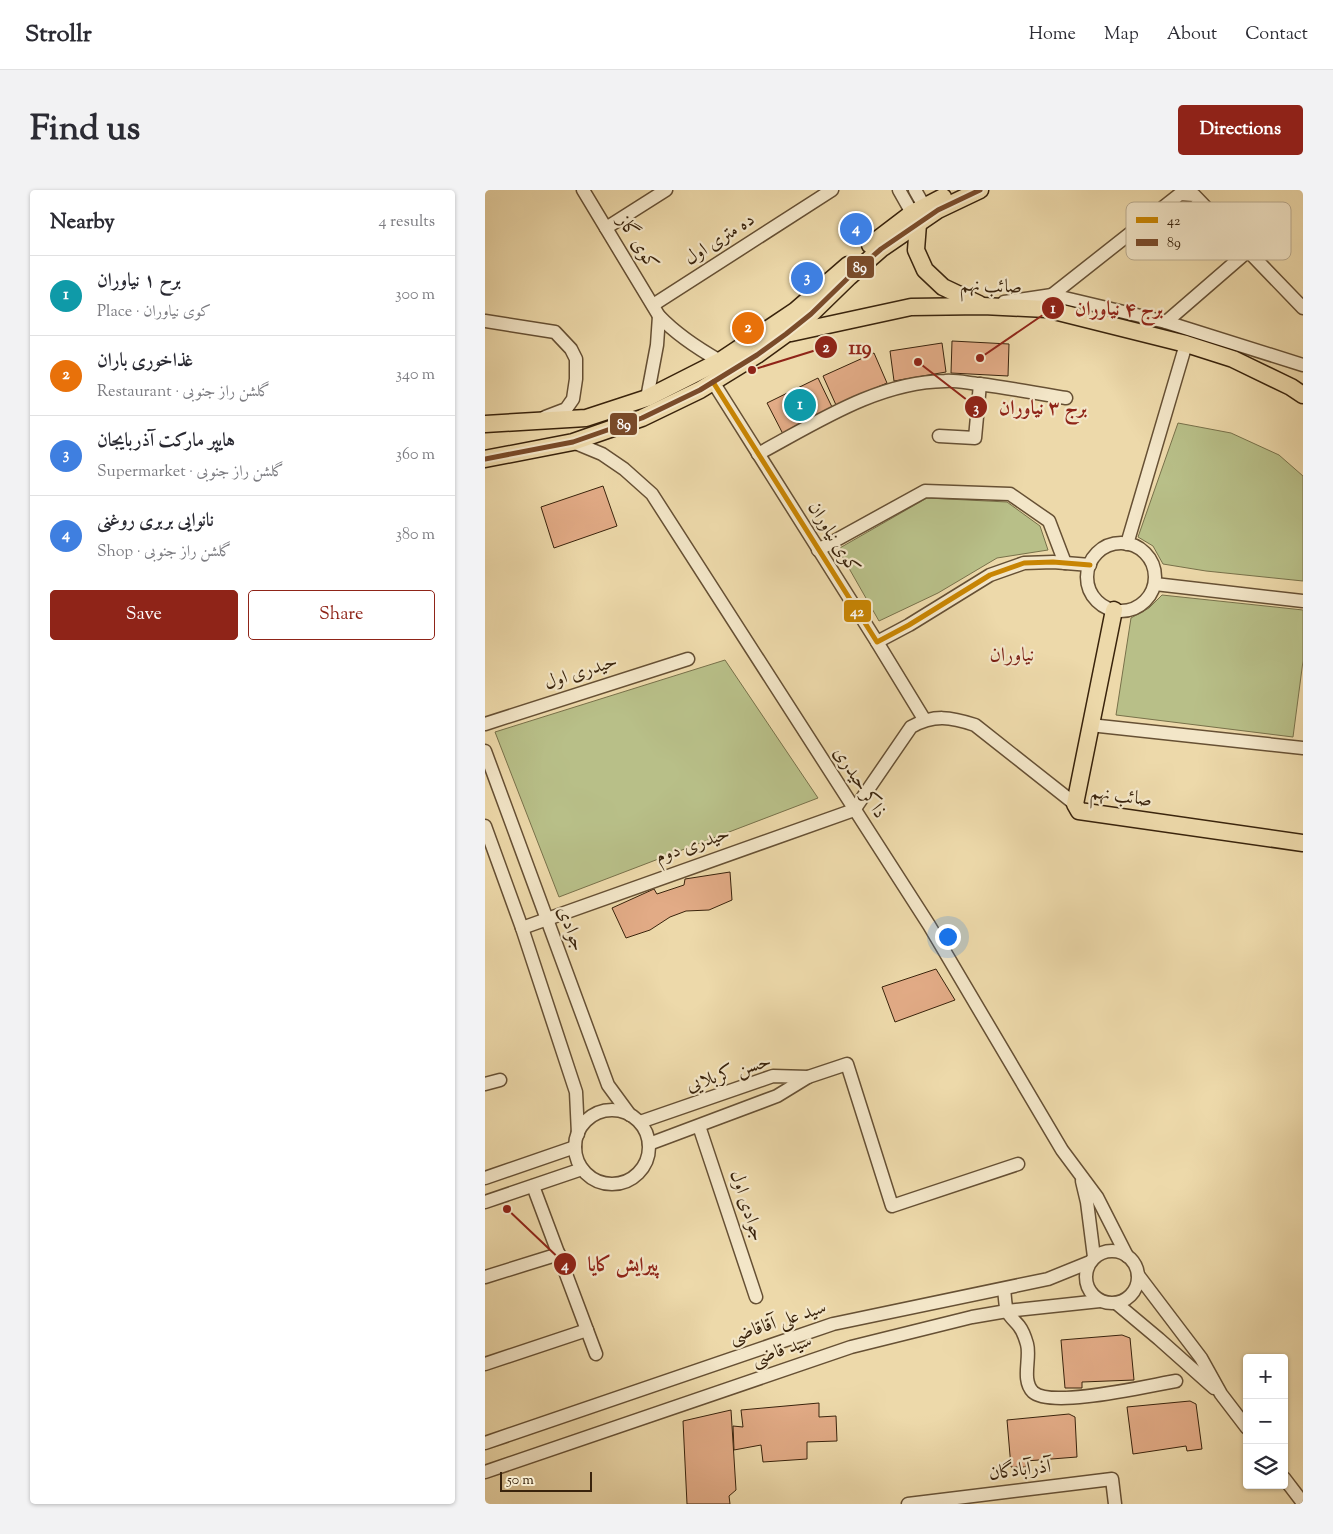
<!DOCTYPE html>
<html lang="en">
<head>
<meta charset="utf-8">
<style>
  :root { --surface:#fff; --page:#f2f2f3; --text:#2b2b33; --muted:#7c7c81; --line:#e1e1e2; --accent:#8f2418 }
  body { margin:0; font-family:"Sorts Mill Goudy",Amiri,serif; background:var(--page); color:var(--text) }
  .controls { position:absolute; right:15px; bottom:15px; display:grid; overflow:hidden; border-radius:5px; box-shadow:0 1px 4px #0004 }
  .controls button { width:45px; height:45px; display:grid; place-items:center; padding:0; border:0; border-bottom:1px solid var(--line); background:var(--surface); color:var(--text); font:25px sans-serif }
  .scale { position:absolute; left:15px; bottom:12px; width:92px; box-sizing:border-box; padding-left:5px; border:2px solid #39230c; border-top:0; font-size:14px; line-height:18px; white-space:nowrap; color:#39230c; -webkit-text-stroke:4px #f3e6c8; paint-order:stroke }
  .you { position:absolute; left:462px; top:746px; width:18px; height:18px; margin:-12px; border:4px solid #fff; border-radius:50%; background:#1a73e8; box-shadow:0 0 0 8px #1a73e833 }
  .badge { display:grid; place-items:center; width:32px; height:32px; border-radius:50%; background:var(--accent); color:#fff; font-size:16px; font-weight:700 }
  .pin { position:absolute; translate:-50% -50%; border:2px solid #fff; box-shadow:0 1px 5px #0006 }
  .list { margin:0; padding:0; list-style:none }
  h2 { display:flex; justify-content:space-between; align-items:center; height:65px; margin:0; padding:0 20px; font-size:21px }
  h2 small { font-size:16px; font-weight:400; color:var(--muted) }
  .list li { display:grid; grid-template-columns:32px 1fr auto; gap:15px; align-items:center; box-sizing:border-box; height:80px; padding:0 20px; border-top:1px solid var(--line) }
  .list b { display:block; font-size:19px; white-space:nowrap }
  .list p { margin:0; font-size:16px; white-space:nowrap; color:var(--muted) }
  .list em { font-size:16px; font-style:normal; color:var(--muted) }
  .actions { display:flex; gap:10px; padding:15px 20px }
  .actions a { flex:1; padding:11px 0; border:1px solid var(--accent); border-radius:5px; text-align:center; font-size:18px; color:var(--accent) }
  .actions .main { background:var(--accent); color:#fff }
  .icon { flex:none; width:28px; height:28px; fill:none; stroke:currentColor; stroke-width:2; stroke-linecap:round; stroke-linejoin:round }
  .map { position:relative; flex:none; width:818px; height:1314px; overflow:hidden; border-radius:5px }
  header { display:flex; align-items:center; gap:30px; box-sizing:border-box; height:70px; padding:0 25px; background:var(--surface); border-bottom:1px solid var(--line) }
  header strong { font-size:24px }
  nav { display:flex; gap:28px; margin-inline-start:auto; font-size:18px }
  .intro { display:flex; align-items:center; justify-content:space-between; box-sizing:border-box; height:120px; padding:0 30px }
  h1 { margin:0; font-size:35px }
  .button { padding:12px 22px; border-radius:5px; background:var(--accent); color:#fff; font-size:18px; font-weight:700 }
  main { display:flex; gap:30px; padding:0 30px }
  aside { flex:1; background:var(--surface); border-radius:5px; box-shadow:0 1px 4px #0004 }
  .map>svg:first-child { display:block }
  .green { fill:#b8bf88; stroke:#78714a }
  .building { fill:#e2ab86; stroke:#39230c }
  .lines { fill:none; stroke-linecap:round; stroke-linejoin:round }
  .minor-casing { stroke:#665034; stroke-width:15 }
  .major-casing { stroke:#39230c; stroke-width:19 }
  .minor { stroke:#f3e6c8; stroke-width:12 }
  .major { stroke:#edd9aa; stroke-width:16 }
  .bus-1-casing { stroke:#f3e6c8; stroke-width:9 }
  .bus-2-casing { stroke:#f3e6c8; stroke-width:9 }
  .bus-1 { stroke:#c88503; stroke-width:5 }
  .bus-2 { stroke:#7a4b2a; stroke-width:5 }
  .labels { text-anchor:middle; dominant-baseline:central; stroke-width:4.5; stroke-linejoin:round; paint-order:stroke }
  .street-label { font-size:19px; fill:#39230c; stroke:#f3e6c8 }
  .neighbourhood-label { font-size:20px; fill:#7a1f14; stroke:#f3e6c8 }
  .key { fill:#f3e6c8; stroke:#bbac90; stroke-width:1 }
  .key-label { font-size:14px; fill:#39230c }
  .leader { fill:none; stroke:#8f2418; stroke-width:2 }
  .callout-dot { fill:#8f2418; stroke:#f3e6c8; stroke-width:2 }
  .mark-label { font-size:15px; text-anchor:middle; font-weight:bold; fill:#fff }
  .callout-label { font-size:20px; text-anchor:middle; font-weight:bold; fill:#8f2418; stroke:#f3e6c8; stroke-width:4.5; stroke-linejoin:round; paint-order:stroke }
  .line-badge { stroke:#f3e6c8; stroke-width:2 }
  .badge-label { font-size:14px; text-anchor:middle; font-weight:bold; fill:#fff }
</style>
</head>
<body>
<header>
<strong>Strollr</strong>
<nav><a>Home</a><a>Map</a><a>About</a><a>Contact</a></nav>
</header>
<div class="intro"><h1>Find us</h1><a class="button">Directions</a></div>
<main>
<aside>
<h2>Nearby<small>4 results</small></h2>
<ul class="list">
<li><span class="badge" style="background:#0f9aa8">1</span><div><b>برح ۱ نیاوران</b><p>Place · کوی نیاوران</p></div><em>300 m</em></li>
<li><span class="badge" style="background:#e8710a">2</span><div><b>غذاخوری باران</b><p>Restaurant · گلشن راز جنوبی</p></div><em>340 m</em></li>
<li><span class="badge" style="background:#3f7fe0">3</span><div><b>هایپر مارکت آذربایجان</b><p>Supermarket · گلشن راز جنوبی</p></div><em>360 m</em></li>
<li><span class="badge" style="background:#3f7fe0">4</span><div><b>نانوایی بربری روغنی</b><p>Shop · گلشن راز جنوبی</p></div><em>380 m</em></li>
</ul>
<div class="actions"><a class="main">Save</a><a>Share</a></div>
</aside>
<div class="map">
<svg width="818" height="1314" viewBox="0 0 818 1314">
  <rect width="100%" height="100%" fill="#edd9aa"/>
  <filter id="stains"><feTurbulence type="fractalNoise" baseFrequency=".004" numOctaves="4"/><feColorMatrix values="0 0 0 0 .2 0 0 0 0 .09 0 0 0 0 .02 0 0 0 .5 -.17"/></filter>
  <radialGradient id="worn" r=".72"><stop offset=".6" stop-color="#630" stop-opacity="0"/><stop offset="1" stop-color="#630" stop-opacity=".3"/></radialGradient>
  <g class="green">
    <path d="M693,233L746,243L794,265L818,286V391L721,381L678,374L668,356L653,347Z"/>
    <path d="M442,308L522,312L555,336L563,360L512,368L453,403L394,431L353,359Z"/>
    <path d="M677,405L818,420V471L808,547L631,525L646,428L664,418Z"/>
    <path d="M240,470L333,608L74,707L10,542Z"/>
  </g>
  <g class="building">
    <path d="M467,151L524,154L523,186L466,183Z"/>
    <path d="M457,153L461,182L409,191L405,161Z"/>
    <path d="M389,163L402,193L351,215L338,186Z"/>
    <path d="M333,188L347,217L298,244L282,213Z"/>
    <path d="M118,296L132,336L69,358L56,317Z"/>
    <path d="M245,682L247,710L224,720L201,721L185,727L165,740L141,748L127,718L169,699L172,704L199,695L200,689Z"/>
    <path d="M451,779L470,810L410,832L397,797Z"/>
    <path d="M637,1145L645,1148L649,1190L597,1192V1198H580L576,1150Z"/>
    <path d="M705,1211L711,1214L717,1259L702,1261L701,1256L648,1264L642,1217Z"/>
    <path d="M334,1213V1227L351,1226L352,1251L322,1252V1269L278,1272L276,1255L249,1260L248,1236L258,1237L256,1220Z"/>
    <path d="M246,1220L251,1300L244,1306L245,1314H202L198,1231Z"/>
    <path d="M584,1224L590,1227L592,1267L541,1271V1277H526L522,1230Z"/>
  </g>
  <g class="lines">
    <defs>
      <g id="minor">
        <path d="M98,0L174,126C192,145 212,158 235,171"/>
        <path d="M414,0L427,23"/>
        <path d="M430,0L439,16"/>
        <path d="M121,38L181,0"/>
        <path d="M567,105L695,4L709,5L818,118"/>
        <path d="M519,112L567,105L681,132L763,61"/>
        <path d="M168,115L347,0"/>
        <path d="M0,131L70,142L86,159L91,169V189L88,209L81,219L60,227"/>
        <path d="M681,132L818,175"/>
        <path d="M228,192L392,452L424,435L505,385L539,373L568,372L605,375"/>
        <path d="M162,208L172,155L174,126"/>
        <path d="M454,246L490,248L495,194"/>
        <path d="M88,252L117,264L139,279L167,304L444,735L577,960L612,1007L642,1066"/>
        <path d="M273,264C331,233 392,192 460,191C471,190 483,193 494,194C524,198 552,203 581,208"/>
        <circle cx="636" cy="387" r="34"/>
        <path d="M642,354L701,154"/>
        <path d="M333,360L440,301L525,304L564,331L580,373"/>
        <path d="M670,394L818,411"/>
        <path d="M392,452L439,529"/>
        <path d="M0,534L203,469"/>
        <path d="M605,535L818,558"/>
        <path d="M0,561L123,895L145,925"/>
        <path d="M0,636L37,738L91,902L93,944"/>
        <path d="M37,738L369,620L426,537C449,524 466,527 490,535L590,614"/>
        <path d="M323,887L362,874L407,1016L533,974"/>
        <path d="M0,894L15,890"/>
        <circle cx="127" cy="957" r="37"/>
        <path d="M155,932L288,886L323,887L292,906L164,954"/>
        <path d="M214,936L271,1107"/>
        <path d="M0,988L90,957"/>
        <path d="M597,991L602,1012L609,1067"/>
        <path d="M48,996L111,1164"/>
        <path d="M0,1012L97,979"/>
        <circle cx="627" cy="1087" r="26"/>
        <path d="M653,1085L716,1168L736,1204L762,1238"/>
        <path d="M0,1087L74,1064"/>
        <path d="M519,1099C520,1106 520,1115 522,1121C525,1127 530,1131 534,1136C538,1141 540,1147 542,1154C546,1168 536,1190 548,1202C566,1219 666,1195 691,1191"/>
        <path d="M631,1113L674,1149L729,1198"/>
        <path d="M0,1174L102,1140"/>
        <path d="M0,1253L348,1134L563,1089L605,1072"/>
        <path d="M0,1282L366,1157L487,1127L522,1121L615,1111"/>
        <path d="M799,1288L818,1313"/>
        <path d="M423,1314L627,1289L630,1314"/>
      </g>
      <g id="major">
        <path d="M433,34L431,60L440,80L458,97L494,114"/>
        <path d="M385,55L427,23L458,7"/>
        <path d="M306,143L426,117L498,116L561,119L701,154L748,169L806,197L818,205"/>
        <path d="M0,234L101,228L162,208L235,171L310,121L363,75"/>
        <path d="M0,269L88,252L157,228L215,200L272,165L301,144L326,124L364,87L396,59L453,20L495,0"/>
        <path d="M629,420L590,614L594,621L818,653"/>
      </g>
    </defs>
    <use href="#minor" class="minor-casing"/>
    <use href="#major" class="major-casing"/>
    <use href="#minor" class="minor"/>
    <use href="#major" class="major"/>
    <defs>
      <path id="bus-1" d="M228,192L392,452L424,435L505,385L539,373L568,372L605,375"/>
      <path id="bus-2" d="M0,269L88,252L157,228L215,200L272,165L301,144L326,124L364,87L396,59L453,20L495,0"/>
    </defs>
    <use href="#bus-1" class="bus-1-casing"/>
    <use href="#bus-2" class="bus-2-casing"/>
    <use href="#bus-1" class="bus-1"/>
    <use href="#bus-2" class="bus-2"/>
  </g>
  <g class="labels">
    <g class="street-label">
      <text transform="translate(235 50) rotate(-33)">ده متری اول</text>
      <text transform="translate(152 53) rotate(58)">کوی گاز</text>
      <text transform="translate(506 97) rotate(2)">صائب نهم</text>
      <text transform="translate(348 348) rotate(58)">کوی نیاوران</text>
      <text transform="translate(96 483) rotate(-18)">حیدری اول</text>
      <text transform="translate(374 593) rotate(57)">ذاکر حیدری</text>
      <text transform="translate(636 607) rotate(8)">صائب نهم</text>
      <text transform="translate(208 656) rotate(-19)">حیدری دوم</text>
      <text transform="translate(85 739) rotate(70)">جوادی</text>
      <text transform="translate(244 884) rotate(-17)">حسن کربلایی</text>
      <text transform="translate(261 1016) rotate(72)">جوادی اول</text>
      <text transform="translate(293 1133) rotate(-18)">سید علی آقاقاضی</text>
      <text transform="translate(297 1161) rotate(-19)">سید قاضی</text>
      <text transform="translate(535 1281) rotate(-7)">آذرآبادگان</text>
    </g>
    <g class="neighbourhood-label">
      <text x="527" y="466">نیاوران</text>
    </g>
  </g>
  <rect x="641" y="12" width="165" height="58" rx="8" class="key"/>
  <rect x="651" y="27" width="22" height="6" fill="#c88503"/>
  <rect x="651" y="49" width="22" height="7" fill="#7a4b2a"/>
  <g class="key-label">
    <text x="682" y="35">42</text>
    <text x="682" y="57">89</text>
  </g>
  <path class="leader" d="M495 168L568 118M267 180L341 157M433 172L491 217M22 1019L80 1074"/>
  <g class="callout-dot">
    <circle cx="495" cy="168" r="5"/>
    <circle cx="267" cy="180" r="5"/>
    <circle cx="433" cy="172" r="5"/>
    <circle cx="22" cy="1019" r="5"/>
    <circle cx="568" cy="118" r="12"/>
    <circle cx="341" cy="157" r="12"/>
    <circle cx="491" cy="217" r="12"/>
    <circle cx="80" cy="1074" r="12"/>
  </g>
  <g class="mark-label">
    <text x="568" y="123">1</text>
    <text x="341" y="162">2</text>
    <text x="491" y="223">3</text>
    <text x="80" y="1080">4</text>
  </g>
  <g class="callout-label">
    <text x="634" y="125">برج ۴ نیاوران</text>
    <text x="375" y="164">119</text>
    <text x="558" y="224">برج ۳ نیاوران</text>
    <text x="138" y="1081">پیرایش کایا</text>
  </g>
  <g class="line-badge">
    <rect x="361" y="65" width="29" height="24" rx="5" fill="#7a4b2a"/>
    <rect x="124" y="222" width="29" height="24" rx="5" fill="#7a4b2a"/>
    <rect x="358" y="409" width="29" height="24" rx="5" fill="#c88503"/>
  </g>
  <g class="badge-label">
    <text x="375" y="82">89</text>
    <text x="139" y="239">89</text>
    <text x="372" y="426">42</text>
  </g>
  <rect width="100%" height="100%" filter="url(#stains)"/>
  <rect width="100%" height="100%" fill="url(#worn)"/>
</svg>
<div class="controls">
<button>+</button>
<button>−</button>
<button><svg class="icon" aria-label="layers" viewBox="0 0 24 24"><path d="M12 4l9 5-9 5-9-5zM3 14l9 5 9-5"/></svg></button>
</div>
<div class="scale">50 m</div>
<div class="you"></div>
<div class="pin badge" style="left:315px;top:215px;background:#0f9aa8">1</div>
<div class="pin badge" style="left:263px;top:138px;background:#e8710a">2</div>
<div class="pin badge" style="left:322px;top:88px;background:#3f7fe0">3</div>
<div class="pin badge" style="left:371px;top:39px;background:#3f7fe0">4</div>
</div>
</main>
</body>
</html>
